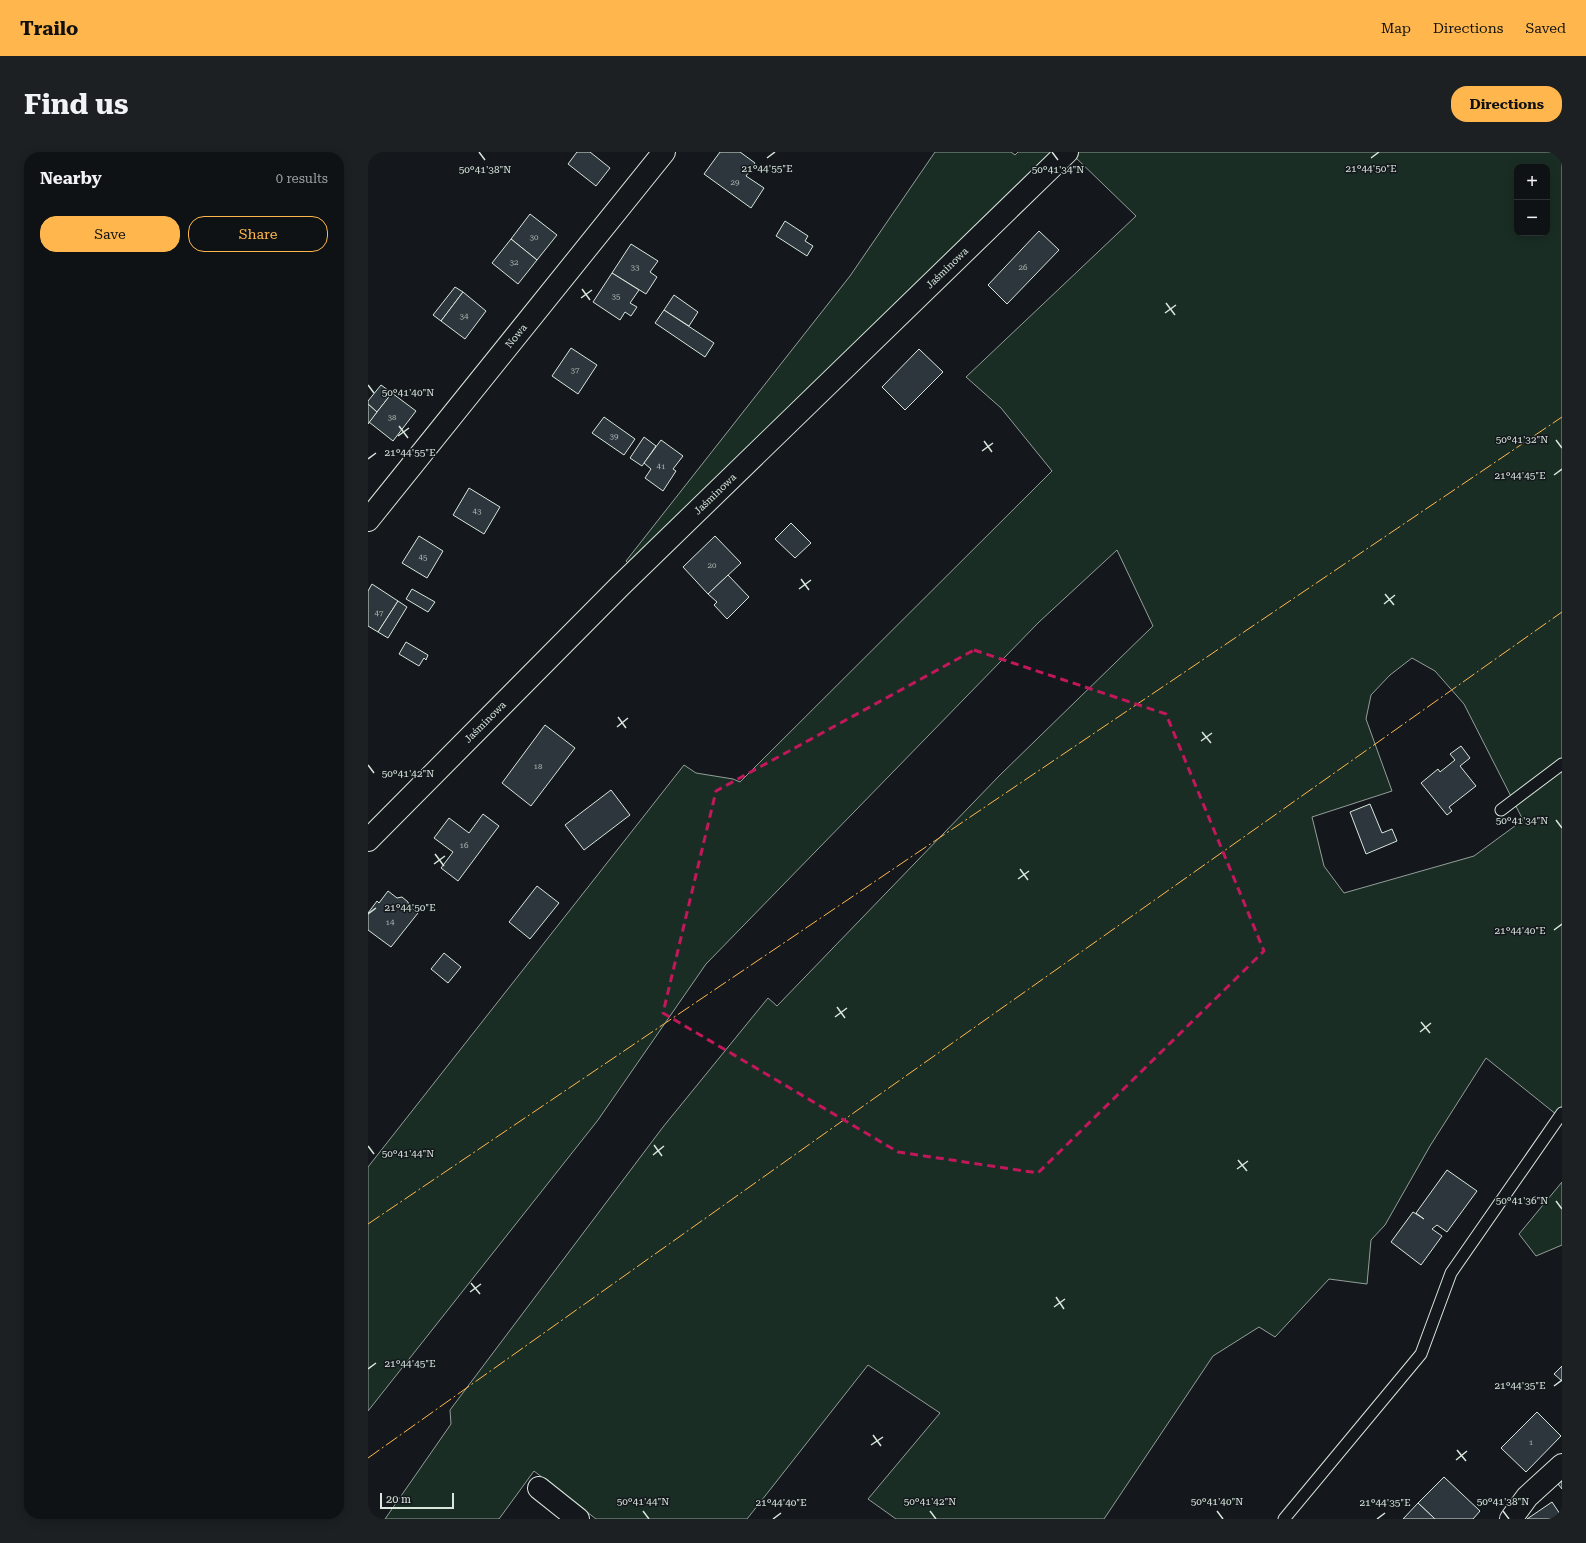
<!DOCTYPE html>
<html lang="en">
<head>
<meta charset="utf-8">
<style>
  :root { --surface:#0f1215; --page:#1d2022; --text:#f1f3f6; --muted:#9b9ea0; --line:#2f3234; --accent:#ffb74d }
  body { margin:0; font-family:"Roboto Serif",serif; background:var(--page); color:var(--text) }
  .controls { position:absolute; right:12px; top:12px; display:grid; overflow:hidden; border-radius:8px; box-shadow:0 2px 10px #0003 }
  .controls button { width:36px; height:36px; display:grid; place-items:center; padding:0; border:0; border-bottom:1px solid var(--line); background:var(--surface); color:var(--text); font:20px sans-serif }
  .scale { position:absolute; left:12px; bottom:10px; width:74px; box-sizing:border-box; padding-left:4px; border:2px solid #d8e6dc; border-top:0; font-size:11px; line-height:14px; white-space:nowrap; color:#d8e6dc; -webkit-text-stroke:3px #14181c; paint-order:stroke }
  .list { margin:0; padding:0; list-style:none }
  h2 { display:flex; justify-content:space-between; align-items:center; height:52px; margin:0; padding:0 16px; font-size:17px }
  h2 small { font-size:13px; font-weight:400; color:var(--muted) }
  .actions { display:flex; gap:8px; padding:12px 16px }
  .actions a { flex:1; padding:9px 0; border:1px solid var(--accent); border-radius:16px; text-align:center; font-size:14px; color:var(--accent) }
  .actions .main { background:var(--accent); color:#111 }
  .map { position:relative; flex:none; width:1194px; height:1367px; overflow:hidden; border-radius:16px }
  header { display:flex; align-items:center; gap:24px; box-sizing:border-box; height:56px; padding:0 20px; background:var(--accent); color:#111 }
  header strong { font-size:19px }
  nav { display:flex; gap:22px; margin-inline-start:auto; font-size:14px }
  .intro { display:flex; align-items:center; justify-content:space-between; box-sizing:border-box; height:96px; padding:0 24px }
  h1 { margin:0; font-size:28px }
  .button { padding:10px 18px; border-radius:16px; background:var(--accent); color:#111; font-size:14px; font-weight:700 }
  main { display:flex; gap:24px; padding:0 24px }
  aside { flex:1; background:var(--surface); border-radius:16px; box-shadow:0 2px 10px #0003 }
  .map>svg:first-child { display:block }
  .green { fill:#1a2d24; stroke:#939e99; fill-rule:evenodd }
  .building { fill:#2c363c; stroke:#d8e6dc }
  .lines { fill:none; stroke-linecap:round; stroke-linejoin:round }
  .service-casing { stroke:#d8e6dc; stroke-width:13 }
  .minor-casing { stroke:#d8e6dc; stroke-width:24 }
  .service { stroke:#14181c; stroke-width:11 }
  .minor { stroke:#14181c; stroke-width:22 }
  .power { stroke:#ffb74d; stroke-width:1; stroke-dasharray:14 3 2 3; stroke-linecap:butt }
  .marked { fill:none; stroke:#c2185b; stroke-width:3; stroke-dasharray:8 5; stroke-linejoin:round }
  .ticks { fill:none; stroke:#d8e6dc; stroke-width:1.5 }
  .labels { text-anchor:middle; dominant-baseline:central; stroke-width:3; stroke-linejoin:round; paint-order:stroke }
  .number-label { font-size:8px; fill:#adbab4 }
  .street-label { font-size:10px; fill:#d8e6dc; stroke:#14181c }
  .ticks-label { font-size:10px; text-anchor:middle; fill:#d8e6dc; stroke:#14181c; stroke-width:3; stroke-linejoin:round; paint-order:stroke }
</style>
</head>
<body>
<header>
<strong>Trailo</strong>
<nav><a>Map</a><a>Directions</a><a>Saved</a></nav>
</header>
<div class="intro"><h1>Find us</h1><a class="button">Directions</a></div>
<main>
<aside>
<h2>Nearby<small>0 results</small></h2>
<ul class="list">
</ul>
<div class="actions"><a class="main">Save</a><a>Share</a></div>
</aside>
<div class="map">
<svg width="1194" height="1367" viewBox="0 0 1194 1367">
  <rect width="100%" height="100%" fill="#14181c"/>
  <g class="green">
    <path d="M567,0H643L647,3L650,0H1194V967L1118,906L1062,994L1017,1073L1003,1088L999,1132L961,1127L907,1185L891,1175L845,1204L736,1367H528L500,1347L572,1261L500,1213L379,1367H228L166,1319L131,1367H17L83,1272L82,1258L295,975L400,846L409,854L631,624L785,474L749,398L671,470L338,812L230,968L0,1259V1015L316,613L328,621L365,627L372,630L684,319L633,256L598,225L768,64L706,4L274,425L258,409L482,124ZM1149,15H1179V81H1149ZM1044,506L1067,519L1096,552L1155,668L1106,704L976,741L956,714L944,665L1024,639L998,567L1003,543L1022,523Z"/>
    <path d="M1194,1030V1093L1168,1104L1151,1082Z"/>
  </g>
  <g class="building">
    <path d="M209,0H222L242,16L228,34L200,12Z"/>
    <path d="M352,0H372L387,11L378,24L396,36L383,56L336,22Z"/>
    <path d="M162,62L189,83L169,108L143,87Z"/>
    <path d="M417,69L440,84L437,89L445,94L439,104L408,84Z"/>
    <path d="M671,79L691,98L639,152L620,133Z"/>
    <path d="M143,87L169,108L150,132L124,111Z"/>
    <path d="M263,92L290,109L282,120L289,125L278,142L244,121Z"/>
    <path d="M244,121L271,138L262,151L269,155L263,164L257,160L252,168L225,150Z"/>
    <path d="M87,135L95,140L73,169L65,163Z"/>
    <path d="M95,140L118,159L97,187L73,169Z"/>
    <path d="M306,143L330,160L321,174L296,158Z"/>
    <path d="M296,158L346,191L337,205L287,171Z"/>
    <path d="M203,196L229,213L210,242L184,224Z"/>
    <path d="M551,197L575,220L537,258L514,235Z"/>
    <path d="M13,233L24,241L9,260L0,252V249Z"/>
    <path d="M24,241L48,259L25,289L1,270Z"/>
    <path d="M0,252L9,260L0,272Z"/>
    <path d="M236,265L267,287L256,303L224,281Z"/>
    <path d="M276,285L288,294L274,314L262,306Z"/>
    <path d="M293,288L315,304L305,317L308,319L295,339L277,326L283,317L276,311Z"/>
    <path d="M101,336L132,355L116,382L85,363Z"/>
    <path d="M423,371L443,391L427,406L407,387Z"/>
    <path d="M51,384L75,399L59,426L34,411Z"/>
    <path d="M347,384L373,411L340,442L315,415Z"/>
    <path d="M360,423L381,445L359,467L346,453L349,450L340,442Z"/>
    <path d="M4,432L30,449L10,480L0,474V439Z"/>
    <path d="M44,437L67,450L60,460L38,447Z"/>
    <path d="M30,449L39,455L20,486L10,480Z"/>
    <path d="M38,490L60,503L58,508L56,506L51,514L31,502Z"/>
    <path d="M177,573L207,596L163,654L134,631Z"/>
    <path d="M1093,594L1102,606L1092,614L1108,634L1081,655L1084,659L1079,663L1053,631L1070,617L1072,620L1087,608L1082,602Z"/>
    <path d="M243,638L262,663L216,698L197,673Z"/>
    <path d="M1002,652L1014,681L1024,677L1029,689L998,702L982,660Z"/>
    <path d="M115,662L131,674L90,729L73,716L85,700L66,686L81,666L101,681Z"/>
    <path d="M169,734L191,751L162,787L141,770Z"/>
    <path d="M20,739L29,746L34,745L40,750L41,754L50,761L23,795L0,778V761L9,749L11,751Z"/>
    <path d="M76,801L93,815L80,831L63,817Z"/>
    <path d="M1079,1018L1109,1039L1079,1080L1069,1073L1064,1077L1074,1084L1053,1113L1023,1090L1045,1060L1056,1067L1048,1061Z"/>
    <path d="M1194,1214V1229L1186,1222Z"/>
    <path d="M1169,1260L1193,1284L1158,1320L1133,1296Z"/>
    <path d="M1076,1325L1112,1359L1105,1367H1067L1050,1351Z"/>
    <path d="M1194,1329V1337L1190,1332Z"/>
    <path d="M1184,1350L1192,1362L1184,1367H1159Z"/>
    <path d="M1050,1351L1067,1367H1035Z"/>
  </g>
  <g class="lines">
    <defs>
      <g id="service">
        <path d="M1133,658L1194,612"/>
        <path d="M916,1367L1053,1202L1083,1121L1194,961"/>
      </g>
      <g id="minor">
        <path d="M0,368L296,0"/>
        <path d="M0,688L252,434L699,0"/>
        <path d="M171,1336L210,1367"/>
        <path d="M1143,1367L1159,1345L1194,1313"/>
      </g>
    </defs>
    <use href="#service" class="service-casing"/>
    <use href="#minor" class="minor-casing"/>
    <use href="#service" class="service"/>
    <use href="#minor" class="minor"/>
    <g class="power">
      <path d="M0,1072L1194,265"/>
      <path d="M0,1306L501,950L1194,460"/>
    </g>
  </g>
  <path class="marked" d="M606,498L798,562L896,799L670,1021L530,1000L295,861L348,639Z"/>
  <path class="ticks" d="M111,0L117,8M684,0L690,8M399,6L407,0M1003,6L1011,0M214,137L222,148M213,146L224,138M798,151L807,163M797,161L808,153M0,233L6,241M31,274L40,286M30,284L41,276M1188,288L1194,296M616,289L624,300M614,299L625,291M0,307L8,301M1186,323L1194,317M433,427L441,438M431,437L443,428M1017,442L1026,453M1016,452L1027,443M250,565L258,576M249,575L260,566M834,580L843,591M833,589L844,581M0,613L6,621M1188,668L1194,676M67,702L76,714M66,712L77,704M652,717L660,728M650,727L661,719M0,762L8,756M1186,778L1194,772M469,855L477,866M467,865L479,856M1053,870L1062,881M1052,880L1063,871M286,993L294,1004M0,994L6,1002M285,1003L296,994M870,1008L879,1019M869,1017L880,1009M1188,1049L1194,1057M103,1131L112,1142M102,1140L113,1132M688,1145L696,1157M686,1155L697,1147M0,1217L8,1211M1186,1234L1194,1228M505,1283L513,1294M503,1293L515,1285M1089,1298L1098,1309M1088,1308L1099,1299M275,1359L281,1367M562,1359L568,1367M849,1359L855,1367M1135,1359L1141,1367M405,1367L413,1361M1009,1367L1017,1361"/>
  <g class="labels">
    <g class="number-label">
      <text x="367" y="30">29</text>
      <text x="166" y="85">30</text>
      <text x="146" y="110">32</text>
      <text x="267" y="115">33</text>
      <text x="655" y="115">26</text>
      <text x="248" y="144">35</text>
      <text x="96" y="164">34</text>
      <text x="207" y="218">37</text>
      <text x="24" y="265">38</text>
      <text x="246" y="284">39</text>
      <text x="293" y="314">41</text>
      <text x="109" y="359">43</text>
      <text x="55" y="405">45</text>
      <text x="344" y="413">20</text>
      <text x="11" y="461">47</text>
      <text x="170" y="614">18</text>
      <text x="96" y="693">16</text>
      <text x="22" y="770">14</text>
      <text x="1163" y="1290">1</text>
    </g>
    <g class="street-label">
      <text transform="translate(579 116) rotate(-44)">Jaśminowa</text>
      <text transform="translate(148 184) rotate(-51)">Nowa</text>
      <text transform="translate(347 342) rotate(-44)">Jaśminowa</text>
      <text transform="translate(117 570) rotate(-45)">Jaśminowa</text>
    </g>
  </g>
  <g class="ticks-label">
    <text x="399" y="20">21°44'55"E</text>
    <text x="1003" y="20">21°44'50"E</text>
    <text x="117" y="21">50°41'38"N</text>
    <text x="690" y="21">50°41'34"N</text>
    <text x="40" y="244">50°41'40"N</text>
    <text x="1154" y="291">50°41'32"N</text>
    <text x="42" y="304">21°44'55"E</text>
    <text x="1152" y="327">21°44'45"E</text>
    <text x="40" y="625">50°41'42"N</text>
    <text x="1154" y="672">50°41'34"N</text>
    <text x="42" y="759">21°44'50"E</text>
    <text x="1152" y="782">21°44'40"E</text>
    <text x="40" y="1005">50°41'44"N</text>
    <text x="1154" y="1052">50°41'36"N</text>
    <text x="42" y="1215">21°44'45"E</text>
    <text x="1152" y="1237">21°44'35"E</text>
    <text x="275" y="1353">50°41'44"N</text>
    <text x="562" y="1353">50°41'42"N</text>
    <text x="849" y="1353">50°41'40"N</text>
    <text x="1135" y="1353">50°41'38"N</text>
    <text x="413" y="1354">21°44'40"E</text>
    <text x="1017" y="1354">21°44'35"E</text>
  </g>
</svg>
<div class="controls">
<button>+</button>
<button>−</button>
</div>
<div class="scale">20 m</div>
</div>
</main>
</body>
</html>
